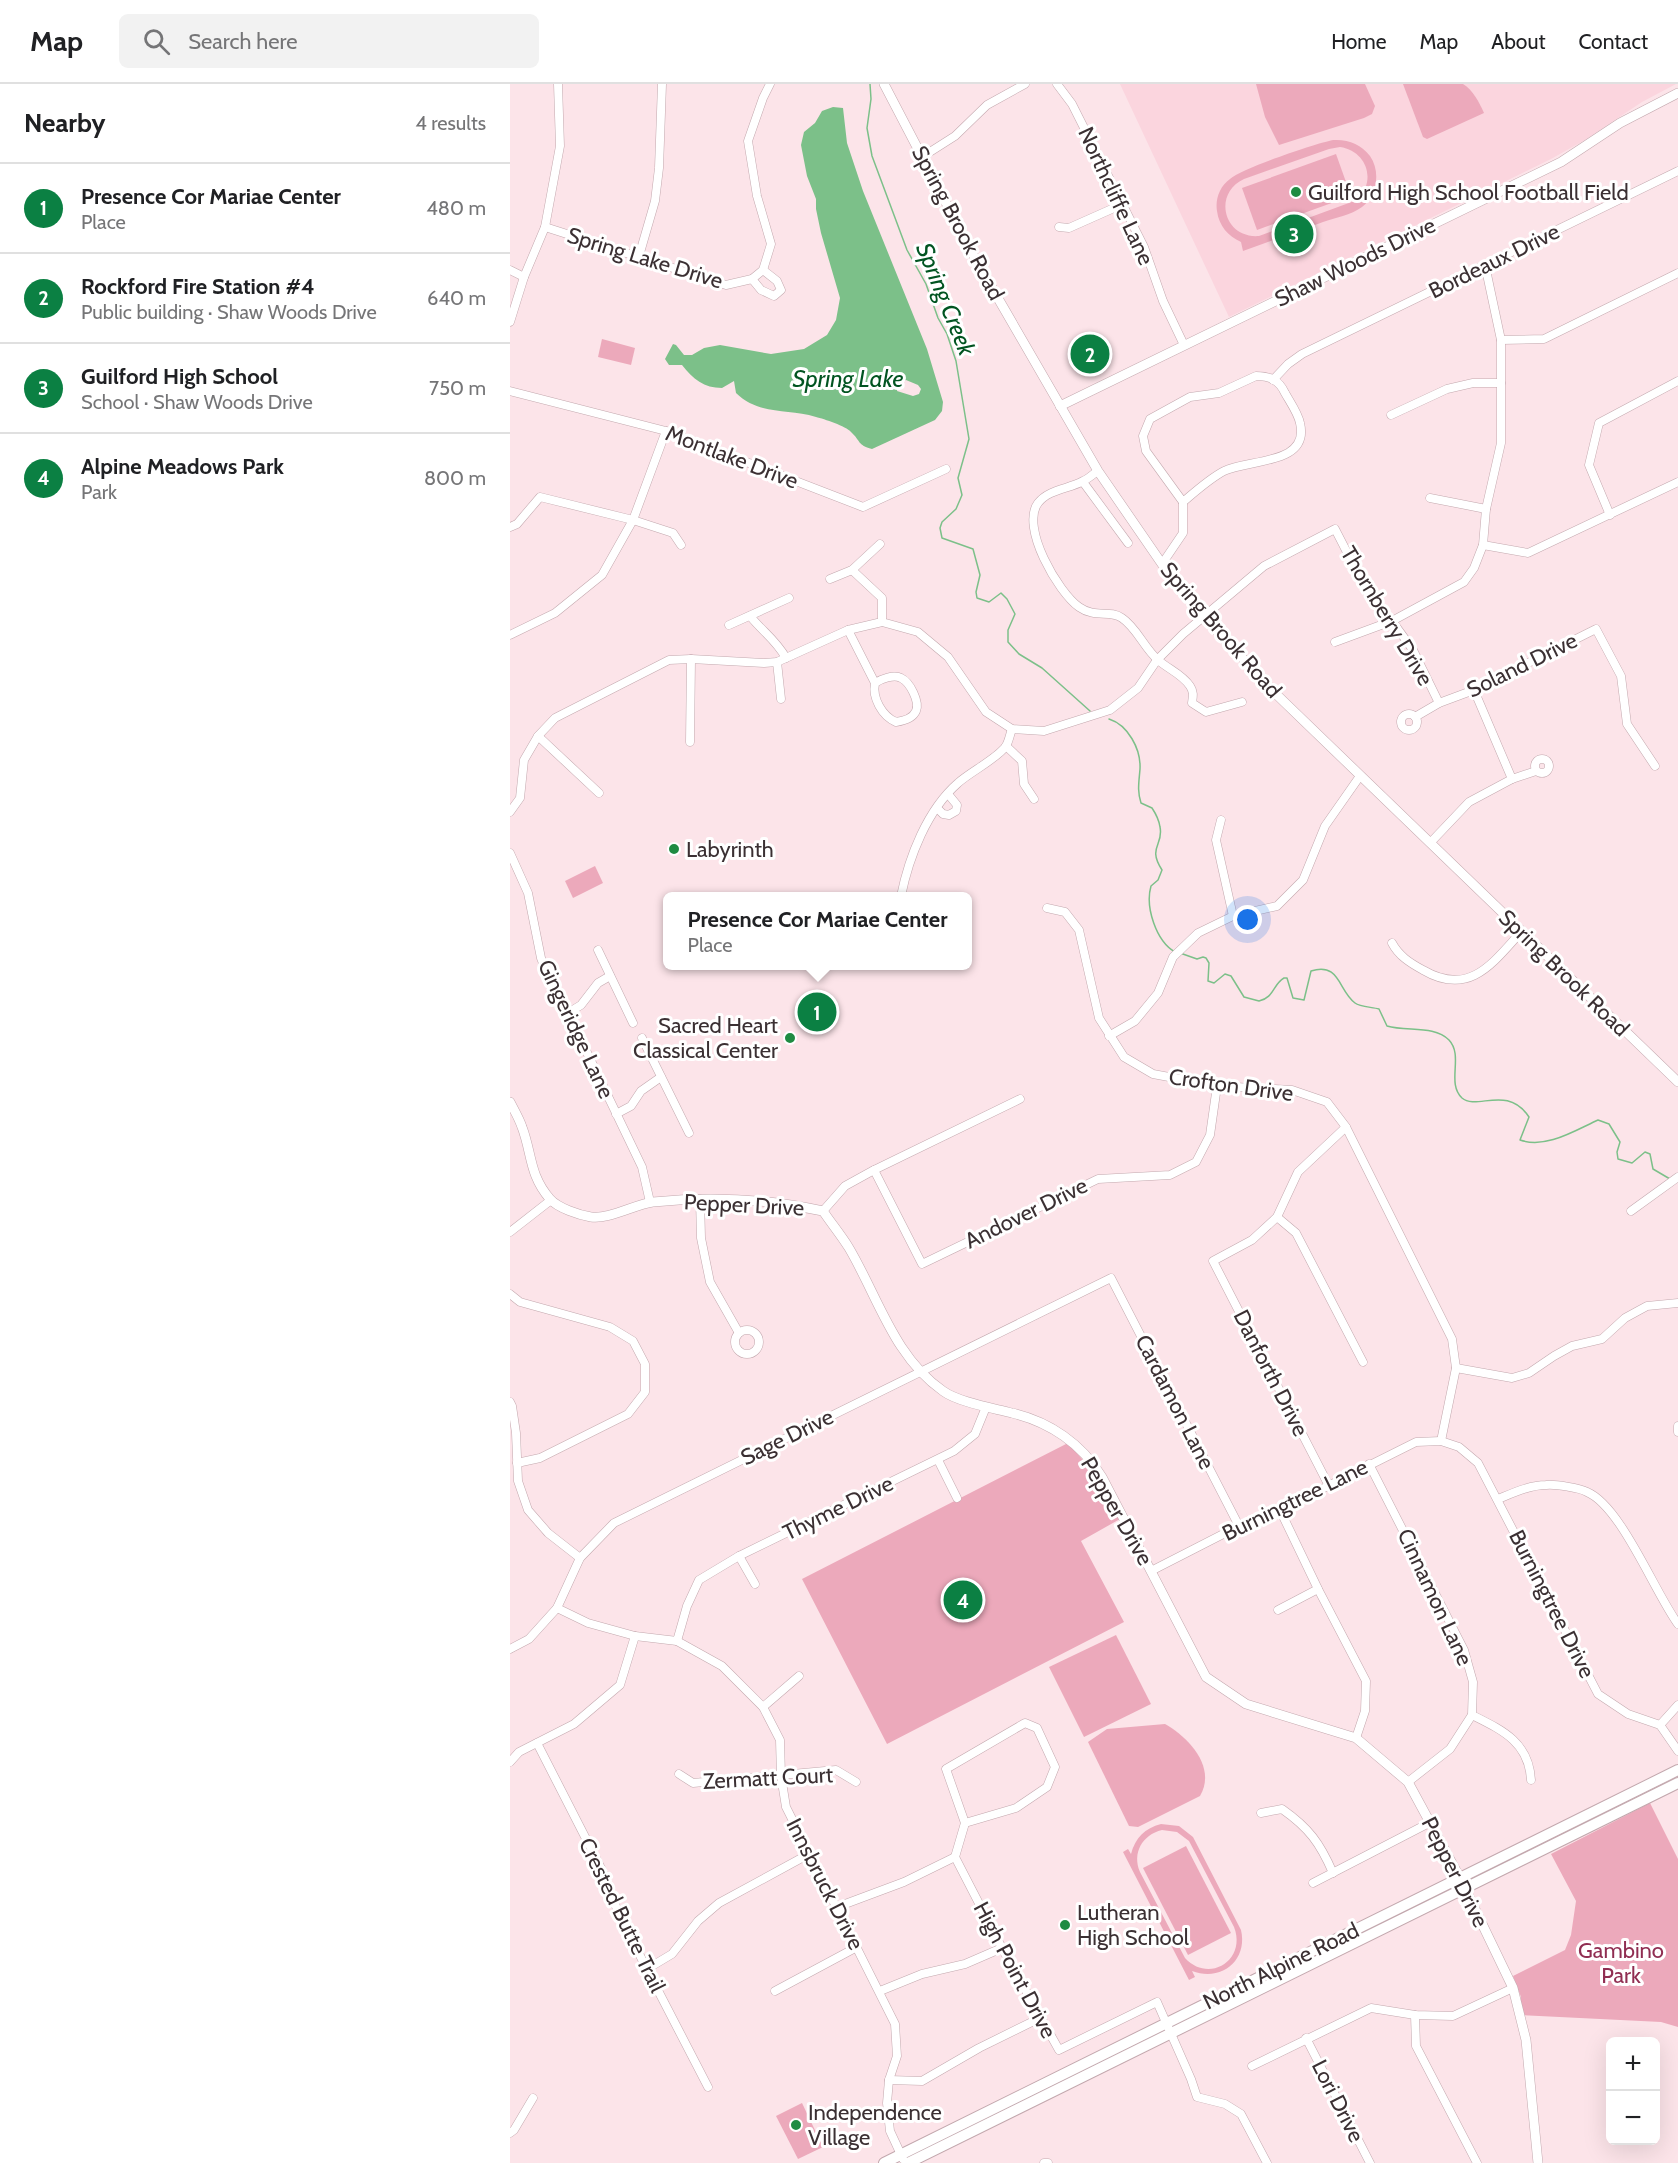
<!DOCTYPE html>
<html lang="en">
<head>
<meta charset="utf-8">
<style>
  :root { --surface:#fff; --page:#f2f2f2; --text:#202124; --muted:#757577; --line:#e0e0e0; --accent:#0b8043 }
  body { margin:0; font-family:Cabin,sans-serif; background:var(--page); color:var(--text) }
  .controls { position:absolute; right:18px; bottom:18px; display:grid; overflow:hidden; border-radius:9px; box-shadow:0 6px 24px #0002 }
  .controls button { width:54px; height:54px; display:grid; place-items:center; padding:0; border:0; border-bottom:2px solid var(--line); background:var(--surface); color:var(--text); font:30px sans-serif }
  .you { position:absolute; left:738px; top:836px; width:21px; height:21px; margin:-15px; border:4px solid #fff; border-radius:50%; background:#1a73e8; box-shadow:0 0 0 9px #1a73e833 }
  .badge { display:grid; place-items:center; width:39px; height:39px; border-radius:50%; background:var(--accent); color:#fff; font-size:20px; font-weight:700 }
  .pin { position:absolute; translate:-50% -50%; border:3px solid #fff; box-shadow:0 2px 6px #0006 }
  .popup { position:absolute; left:153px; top:808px; width:309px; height:78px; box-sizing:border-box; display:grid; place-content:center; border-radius:9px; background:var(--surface); filter:drop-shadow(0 2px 4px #0005); font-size:20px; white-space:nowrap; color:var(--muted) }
  .popup b { font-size:22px; color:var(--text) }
  .popup::after { content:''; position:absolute; left:50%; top:100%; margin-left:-12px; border:12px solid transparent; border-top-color:var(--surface) }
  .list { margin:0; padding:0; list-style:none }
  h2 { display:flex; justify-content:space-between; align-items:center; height:78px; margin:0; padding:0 24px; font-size:26px }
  h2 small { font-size:20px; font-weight:400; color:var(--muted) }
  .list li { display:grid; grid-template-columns:39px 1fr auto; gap:18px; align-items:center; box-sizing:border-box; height:90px; padding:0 24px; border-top:2px solid var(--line) }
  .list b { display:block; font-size:22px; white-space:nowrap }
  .list p { margin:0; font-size:20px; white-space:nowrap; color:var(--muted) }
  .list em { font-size:20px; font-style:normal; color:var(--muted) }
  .icon { flex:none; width:33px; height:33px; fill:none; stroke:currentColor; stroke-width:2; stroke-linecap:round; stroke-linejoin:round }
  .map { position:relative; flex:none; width:1168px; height:2079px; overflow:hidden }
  header { display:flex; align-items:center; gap:36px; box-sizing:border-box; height:84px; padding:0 30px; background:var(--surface); border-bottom:2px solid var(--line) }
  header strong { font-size:28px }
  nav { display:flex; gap:33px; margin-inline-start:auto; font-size:21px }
  .search { width:420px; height:54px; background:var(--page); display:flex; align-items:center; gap:15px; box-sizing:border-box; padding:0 21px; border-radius:9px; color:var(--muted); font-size:22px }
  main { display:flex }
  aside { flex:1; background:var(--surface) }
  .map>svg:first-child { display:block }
  .built { fill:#fbd5de }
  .green { fill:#eca9bb; fill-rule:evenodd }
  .water { fill:#7cc089; fill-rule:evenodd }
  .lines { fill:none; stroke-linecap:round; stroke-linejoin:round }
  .stream { stroke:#7cc089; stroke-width:1.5 }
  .minor-casing { stroke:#c3a8ae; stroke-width:9 }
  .tertiary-casing { stroke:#c3a8ae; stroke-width:10 }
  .secondary-casing { stroke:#c3a8ae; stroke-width:12 }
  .minor { stroke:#fff; stroke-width:8 }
  .tertiary { stroke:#fff; stroke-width:9 }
  .secondary { stroke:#fff; stroke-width:10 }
  .poi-dot { fill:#1f8b42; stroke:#fff; stroke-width:2 }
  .labels { text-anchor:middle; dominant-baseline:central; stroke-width:6; stroke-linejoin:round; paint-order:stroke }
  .poi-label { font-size:22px; fill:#3b3033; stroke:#fff; text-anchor:start }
  .street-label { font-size:22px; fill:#3b3033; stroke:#fff }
  .park-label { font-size:22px; fill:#902e52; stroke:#fff }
  .water-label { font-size:24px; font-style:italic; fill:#015421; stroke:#fff }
</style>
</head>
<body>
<header>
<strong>Map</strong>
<div class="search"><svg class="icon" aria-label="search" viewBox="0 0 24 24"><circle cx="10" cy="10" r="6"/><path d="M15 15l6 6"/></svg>Search here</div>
<nav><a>Home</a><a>Map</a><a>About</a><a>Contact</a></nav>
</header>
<main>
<aside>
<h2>Nearby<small>4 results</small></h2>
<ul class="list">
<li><span class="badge">1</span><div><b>Presence Cor Mariae Center</b><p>Place</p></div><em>480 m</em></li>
<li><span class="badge">2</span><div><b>Rockford Fire Station #4</b><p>Public building · Shaw Woods Drive</p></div><em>640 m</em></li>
<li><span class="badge">3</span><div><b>Guilford High School</b><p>School · Shaw Woods Drive</p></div><em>750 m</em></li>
<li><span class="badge">4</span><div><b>Alpine Meadows Park</b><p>Park</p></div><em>800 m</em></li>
</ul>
</aside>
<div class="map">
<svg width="1168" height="2079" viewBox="0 0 1168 2079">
  <rect width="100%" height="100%" fill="#fce4e9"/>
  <path class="built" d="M610,0H1166L1132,18L1075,56L1041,75L719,233Z"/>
  <g class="green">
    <path d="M746,0H855L865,22L862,30L854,34L769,61L755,33Z"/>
    <path d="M893,0H953C963,6 969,18 974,29L917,55L913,53Z"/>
    <path d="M823,56C838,55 851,60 860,72C871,88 867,111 852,123C841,131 825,134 813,138C786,148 760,157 733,167L731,158C718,152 709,142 707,127C705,115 710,102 720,95C733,84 804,60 823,56ZM830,63C857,67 867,97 847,116L749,152C714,155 702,110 734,95L819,65Z"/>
    <path d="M826,70L841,112L747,146L732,104Z"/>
    <path d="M92,255L125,264L121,281L88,273Z"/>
    <path d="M85,782L93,799L63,814L55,797Z"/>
    <path d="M558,1359L587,1392L610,1435L571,1457L614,1538L377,1660L292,1495Z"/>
    <path d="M606,1551L641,1620L574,1653L539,1583Z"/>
    <path d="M655,1640C678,1653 707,1683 690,1712L628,1743L619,1742L578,1658L597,1645Z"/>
    <path d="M1140,1719L1168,1775V1943L1151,1938L1010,1931L1011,1913L1003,1892L1055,1866L1061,1851L1066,1817L1041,1770Z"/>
    <path d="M651,1740L669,1742L683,1753L731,1846C738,1876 712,1898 682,1887L685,1893L679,1896L613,1768L618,1765L621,1770C625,1754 635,1744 651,1740ZM652,1746L667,1748L679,1757L724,1843C737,1876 699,1900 675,1874L630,1788C622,1769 632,1751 652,1746Z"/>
    <path d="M676,1762L721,1849L678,1871L633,1784Z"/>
    <path d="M292,2019L313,2063L288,2075L266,2032Z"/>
  </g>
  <path class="water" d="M323,23L333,24L337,59L353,107L417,265L433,318L432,327L425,336L362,365C347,361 351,357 341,348C336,342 314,335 306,333C277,324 250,332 226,309L224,297L212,304C194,304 183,295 172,281H159L155,275L163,260L166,261L174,271H182L194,264L210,261L261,270L294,265L317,251L326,236L330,214L311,149L306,125V115L297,92L291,61L294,48L305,39L312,27ZM396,296L408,301L411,305L409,310L403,312L387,307L388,299Z"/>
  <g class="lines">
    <g class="stream">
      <path d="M360,0L361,15L357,44L362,72L397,166L416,200L428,234L437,250L446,277L459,355L448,394L452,411L446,425L432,438L430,444L432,454L463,465L470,491L466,508L467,514L479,518L491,509L497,515L505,530L498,546V558L509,570L532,584L580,627"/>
      <path d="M599,635C618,641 631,665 630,685C629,698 627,707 631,719L642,724C646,730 649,736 650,743C654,761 637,763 652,786L648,796L641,802C635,823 646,857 665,868"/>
      <path d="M670,869L687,875L693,873L696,874L699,879L698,897L704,899L715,890L721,892L734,913L749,917C764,914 763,900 774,894H777L783,914L794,916L801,887C830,878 828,906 845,919C850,923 862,923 869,925L877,942C897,948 924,941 939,956C954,972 936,999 952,1014C967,1027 997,1000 1019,1033L1010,1056C1036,1065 1064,1047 1088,1036L1099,1040L1110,1058L1107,1068L1108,1075L1122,1079L1135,1068L1140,1070L1143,1085L1160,1095"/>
    </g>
    <defs>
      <g id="minor">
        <path d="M547,0L562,20L634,163L653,217L674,261"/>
        <path d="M412,73L445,52L477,21L515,0"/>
        <path d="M35,143L216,201L242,195L253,186L261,160L247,112L238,57L253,14L260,0"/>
        <path d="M549,143L559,144L613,120"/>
        <path d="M129,172L145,117L149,84L152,0"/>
        <path d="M0,186L14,193"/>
        <path d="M242,195L251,206L264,212L271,206L267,197L253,186"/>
        <path d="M0,238L14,193L35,143L50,62L48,0"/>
        <path d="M991,256L1034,255L1168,189"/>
        <path d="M746,292C760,292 769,296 775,309C780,318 788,329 790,339C800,381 739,375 714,387C699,395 686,407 673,418L636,367L633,352L640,335L680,313L709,309Z"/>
        <path d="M763,296L778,280L792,270L1168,87"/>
        <path d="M0,307L156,347L353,423L436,385"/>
        <path d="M881,331L937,305L963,299H991"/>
        <path d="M588,387C583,390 578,395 573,397C559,405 539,405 528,419C510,443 548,508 569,523C586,535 599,525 612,534C627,544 634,564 648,576C658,585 672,590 680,602C684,608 683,612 682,619L696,628L732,618"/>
        <path d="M573,398L618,459"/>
        <path d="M920,414L976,425"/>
        <path d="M1100,431L1079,381L1089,339L1168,297"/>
        <path d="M0,443L7,440L30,413L123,436L163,449L171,461"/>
        <path d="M973,461L1018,469L1168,398"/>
        <path d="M652,480L673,449V418"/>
        <path d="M342,486L372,514V538L408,548L438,573L476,628L502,645L534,647L600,626L628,604L647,576L673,550L754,482L825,445L860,513L882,537L903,566L929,619"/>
        <path d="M320,495L342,486L370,460"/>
        <path d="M240,532C253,548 266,556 276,574"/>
        <path d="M219,541L279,514"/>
        <path d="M338,546L365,599C362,614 372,632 386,638C393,637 403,634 406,627C410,618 400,598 391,594C384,590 371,595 365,599"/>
        <path d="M0,551L45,529L92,491L123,436L156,347"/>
        <path d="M825,558L882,537L954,498L964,484L973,461L976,425L991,359V256L975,181"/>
        <path d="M267,578L271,615"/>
        <path d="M964,606L1002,695"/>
        <circle cx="899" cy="638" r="8"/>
        <path d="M905,633L929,619L964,606L1086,545L1111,592L1117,640L1145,682"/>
        <path d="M28,652L89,709"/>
        <path d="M180,658L181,575"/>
        <path d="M496,662L512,677L514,700L524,715"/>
        <circle cx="1032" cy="682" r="7"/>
        <path d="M427,724L433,730L439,731L446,727L447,721L438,710"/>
        <path d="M0,728L10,714L14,676L28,652L45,634L159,576L181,575L254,579L267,578L338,546L372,538"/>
        <path d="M711,736L706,756L723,832"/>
        <path d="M921,758L959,718L1002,695L1026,687"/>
        <path d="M0,769L18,809L31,874L42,902L58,929L132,1083L140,1118"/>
        <path d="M391,812C399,773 417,726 448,699C460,688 488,674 496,662C499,657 500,650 502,645"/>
        <path d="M537,824L555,828L569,846L589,934L614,973L643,990L707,1002L782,1006L817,1018L836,1043L942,1255L946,1284L931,1357"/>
        <path d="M882,859C889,872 900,879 913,886C959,913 982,880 1011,848"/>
        <path d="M88,866L123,939"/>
        <path d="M58,929L71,921L88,899L100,892"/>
        <path d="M599,952L625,937L648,909L663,873L688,849L723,832L767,822L793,796L815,742L850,692"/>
        <path d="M132,954L179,1049"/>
        <path d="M106,1030L121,1022L131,1007L151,993"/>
        <path d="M364,1086L412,1180L588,1095L660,1091L686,1078L700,1051L707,1002"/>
        <path d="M190,1115L191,1154L200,1198L229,1249"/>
        <path d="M313,1127L335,1102L364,1086L510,1015"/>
        <path d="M1121,1127L1168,1093"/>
        <path d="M767,1133L786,1149L853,1278"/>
        <path d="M0,1148L41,1116"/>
        <path d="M0,1210L10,1218L100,1243L123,1257L135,1280V1308L118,1330L30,1374L7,1379"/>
        <circle cx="237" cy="1258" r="12"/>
        <path d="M946,1284L1002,1294L1019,1289L1044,1272L1062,1262L1092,1255L1115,1234L1137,1222L1168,1219"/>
        <path d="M0,1318L2,1322L6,1349L8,1397L18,1426L38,1449L70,1474"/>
        <path d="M1168,1342V1348"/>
        <path d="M428,1376L447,1414"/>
        <path d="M859,1380L954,1566L963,1598L962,1631L940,1665L898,1698"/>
        <path d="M818,1400L703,1177L742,1156L767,1133L788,1088L836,1043"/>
        <path d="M988,1415C1003,1409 1020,1401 1036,1401C1045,1400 1070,1404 1077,1408C1111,1422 1145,1509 1168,1540"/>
        <path d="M770,1426L808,1505L856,1597L855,1627L846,1654"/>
        <path d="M229,1472L245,1500"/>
        <path d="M641,1487L729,1442L770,1426L906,1358L931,1357L949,1363L968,1379L1088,1610L1118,1630L1150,1641L1168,1667"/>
        <path d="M47,1524L78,1539L125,1552L167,1557L177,1522L189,1496L229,1472L444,1367L465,1350L476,1323"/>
        <path d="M768,1526L808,1505"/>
        <path d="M167,1557L212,1582L253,1623L270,1656L271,1692L276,1723L385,1940L387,1972L379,1996L377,2019L380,2047L393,2075"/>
        <path d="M0,1565L19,1555L47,1524L70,1474L104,1439L601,1194L729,1442"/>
        <path d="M253,1623L289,1592"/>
        <path d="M962,1631C992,1646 1019,1658 1021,1696"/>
        <path d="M515,1639L527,1644L545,1683L537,1703L506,1724L455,1739L436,1685Z"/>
        <path d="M1150,1641L1168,1621"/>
        <path d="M27,1659L92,1786L110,1833L198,2003"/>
        <path d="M0,1678L9,1668L64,1640L110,1601L125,1552"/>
        <path d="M169,1690L183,1699L326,1686L346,1698"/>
        <path d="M751,1729L772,1725C799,1744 810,1759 823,1789"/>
        <path d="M455,1739L445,1773L492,1864L549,1966L647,1918L681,1995L687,2013L715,2020L731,2030L757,2079"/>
        <path d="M803,1799L921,1738"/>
        <path d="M327,1823L394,1798L445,1773"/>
        <path d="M137,1885L162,1870L188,1837L209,1819L299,1770"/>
        <path d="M265,1907L347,1863"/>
        <path d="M370,1907L412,1890L455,1880L492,1864"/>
        <path d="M905,1931L906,1962L967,2079"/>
        <path d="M796,1954L860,2079"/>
        <path d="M742,1982L861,1924L905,1931L943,1932L1003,1904"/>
        <path d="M379,1996L412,1997L469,1964L530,1934"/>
        <path d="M0,2049L4,2046L23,2014"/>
        <path d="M534,2079H538"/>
      </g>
      <g id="tertiary">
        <path d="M374,0L467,178L588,387L652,480L693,532L768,612L1168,998"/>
        <path d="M550,322L1051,78L1110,39L1168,9"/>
        <path d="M0,1018C4,1026 9,1034 12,1043C22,1069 19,1091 40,1115C48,1124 69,1131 81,1133C98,1136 126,1120 143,1118C199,1112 258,1115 313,1127C321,1139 331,1151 339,1164C368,1213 384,1273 433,1307C448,1318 483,1324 502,1329C540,1338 572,1360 592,1393L696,1593L736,1620L846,1654L898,1698L950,1794L1003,1904L1016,1956L1028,2079"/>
      </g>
      <g id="secondary">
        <path d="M374,2079L1168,1686"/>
        <path d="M398,2079L1168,1699"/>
      </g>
    </defs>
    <use href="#minor" class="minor-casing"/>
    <use href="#tertiary" class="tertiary-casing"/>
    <use href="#secondary" class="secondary-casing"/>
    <use href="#minor" class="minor"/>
    <use href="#tertiary" class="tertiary"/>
    <use href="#secondary" class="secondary"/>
  </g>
  <g class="poi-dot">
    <circle cx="786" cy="108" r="6"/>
    <circle cx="164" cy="765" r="6"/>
    <circle cx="280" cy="954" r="6"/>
    <circle cx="555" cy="1841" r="6"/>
    <circle cx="286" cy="2041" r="6"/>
  </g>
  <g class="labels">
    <g class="poi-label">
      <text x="798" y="108">Guilford High School Football Field</text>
      <text x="176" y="765">Labyrinth</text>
      <text x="268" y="941" text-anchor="end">Sacred Heart<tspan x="268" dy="25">Classical Center</tspan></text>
      <text x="567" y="1828">Lutheran<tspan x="567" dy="25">High School</tspan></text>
      <text x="298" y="2028">Independence<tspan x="298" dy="25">Village</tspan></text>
    </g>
    <g class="street-label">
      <text transform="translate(606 112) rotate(65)">Northcliffe Lane</text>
      <text transform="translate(448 139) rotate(62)">Spring Brook Road</text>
      <text transform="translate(135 174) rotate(17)">Spring Lake Drive</text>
      <text transform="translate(984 177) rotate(-26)">Bordeaux Drive</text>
      <text transform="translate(845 178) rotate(-26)">Shaw Woods Drive</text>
      <text transform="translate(222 373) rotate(21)">Montlake Drive</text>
      <text transform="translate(877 532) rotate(59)">Thornberry Drive</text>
      <text transform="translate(711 546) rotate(49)">Spring Brook Road</text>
      <text transform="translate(1012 581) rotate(-26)">Soland Drive</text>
      <text transform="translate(1054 889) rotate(44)">Spring Brook Road</text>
      <text transform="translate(66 945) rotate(65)">Gingeridge Lane</text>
      <text transform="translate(721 1001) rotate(8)">Crofton Drive</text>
      <text transform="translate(234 1121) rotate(3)">Pepper Drive</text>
      <text transform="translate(516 1129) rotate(-26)">Andover Drive</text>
      <text transform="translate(761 1289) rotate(63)">Danforth Drive</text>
      <text transform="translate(665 1318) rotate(63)">Cardamon Lane</text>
      <text transform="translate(277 1353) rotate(-26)">Sage Drive</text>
      <text transform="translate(785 1416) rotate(-26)">Burningtree Lane</text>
      <text transform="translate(328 1424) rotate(-26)">Thyme Drive</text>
      <text transform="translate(607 1427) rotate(60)">Pepper Drive</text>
      <text transform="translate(925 1513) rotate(65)">Cinnamon Lane</text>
      <text transform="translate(1042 1520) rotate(63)">Burningtree Drive</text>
      <text transform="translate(258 1694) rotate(-3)">Zermatt Court</text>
      <text transform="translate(945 1788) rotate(63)">Pepper Drive</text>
      <text transform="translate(315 1800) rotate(63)">Innsbruck Drive</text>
      <text transform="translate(112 1831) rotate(64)">Crested Butte Trail</text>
      <text transform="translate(771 1882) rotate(-26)">North Alpine Road</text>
      <text transform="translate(505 1886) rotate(62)">High Point Drive</text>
      <text transform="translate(828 2017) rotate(63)">Lori Drive</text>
    </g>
    <g class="park-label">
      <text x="1111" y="1866">Gambino<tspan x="1111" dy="25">Park</tspan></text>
    </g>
    <g class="water-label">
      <text transform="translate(436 215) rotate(68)">Spring Creek</text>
      <text x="338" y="294">Spring Lake</text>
    </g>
  </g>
</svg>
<div class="controls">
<button>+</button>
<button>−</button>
</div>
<div class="you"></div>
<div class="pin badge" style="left:307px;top:928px">1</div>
<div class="popup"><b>Presence Cor Mariae Center</b>Place</div>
<div class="pin badge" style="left:580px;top:270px">2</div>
<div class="pin badge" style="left:784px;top:150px">3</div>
<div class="pin badge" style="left:453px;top:1516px">4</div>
</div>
</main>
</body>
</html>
